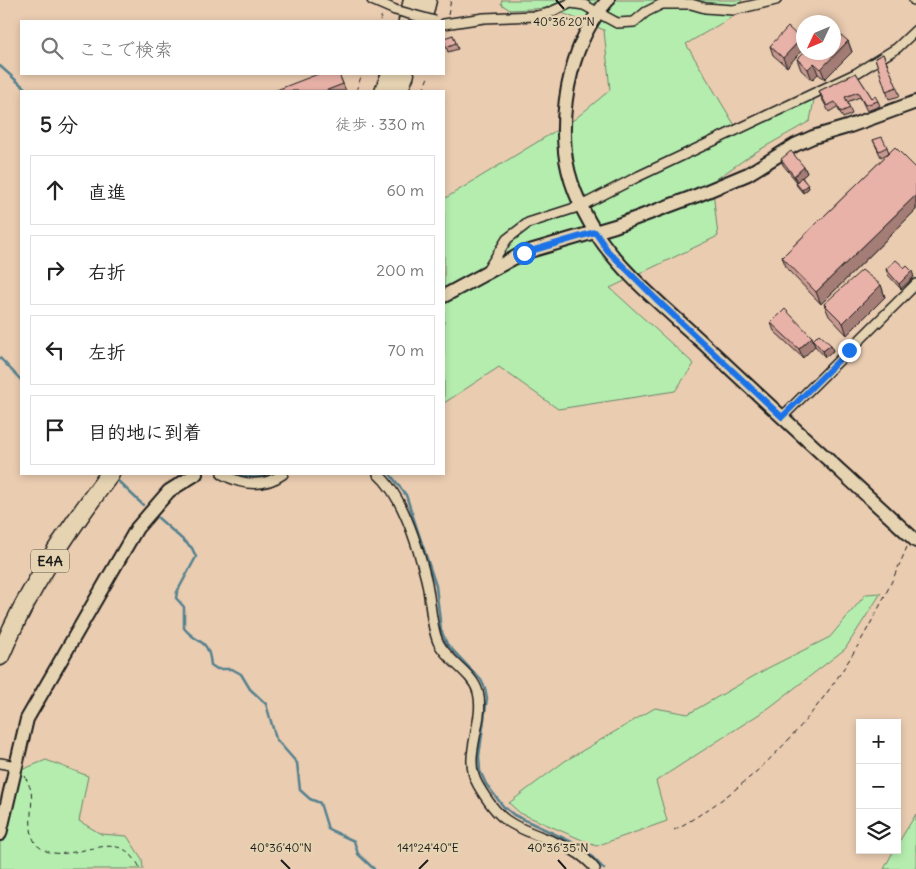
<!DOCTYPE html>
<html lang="ja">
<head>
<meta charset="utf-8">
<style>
  :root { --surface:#fff; --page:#f6f6f6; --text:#222; --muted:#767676; --line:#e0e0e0 }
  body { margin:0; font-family:Delius,"Klee One",sans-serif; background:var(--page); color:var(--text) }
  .controls { position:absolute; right:15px; bottom:15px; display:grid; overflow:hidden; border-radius:0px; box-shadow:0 2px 8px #0003 }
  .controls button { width:45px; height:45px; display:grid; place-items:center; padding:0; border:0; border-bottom:1px solid var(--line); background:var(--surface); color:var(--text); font:25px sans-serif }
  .compass { position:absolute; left:796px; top:15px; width:45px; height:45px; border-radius:50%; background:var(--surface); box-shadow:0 2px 8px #0003; rotate:226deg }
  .stop { position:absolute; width:15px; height:15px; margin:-11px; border:4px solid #1a73e8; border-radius:50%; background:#fff }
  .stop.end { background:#1a73e8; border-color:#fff; box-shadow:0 1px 5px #0008 }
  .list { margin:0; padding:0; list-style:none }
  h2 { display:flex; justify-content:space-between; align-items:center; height:65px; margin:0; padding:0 20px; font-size:21px }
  h2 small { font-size:16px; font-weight:400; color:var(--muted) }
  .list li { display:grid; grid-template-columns:32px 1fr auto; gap:15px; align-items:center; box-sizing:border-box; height:70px; margin:0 10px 10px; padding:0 10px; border:1px solid var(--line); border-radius:0px }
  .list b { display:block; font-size:19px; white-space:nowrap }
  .list em { font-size:16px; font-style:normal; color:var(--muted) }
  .icon { flex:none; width:28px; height:28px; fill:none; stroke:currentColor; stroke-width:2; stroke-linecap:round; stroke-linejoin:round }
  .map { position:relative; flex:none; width:916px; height:869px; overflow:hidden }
  .search { position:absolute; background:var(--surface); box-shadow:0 2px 8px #0003; left:20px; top:20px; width:425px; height:55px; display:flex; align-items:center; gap:12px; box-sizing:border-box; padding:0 18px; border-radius:0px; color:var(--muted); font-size:19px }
  .panel { position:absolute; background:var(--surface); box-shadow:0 2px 8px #0003; left:20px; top:90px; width:425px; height:385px; border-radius:0px }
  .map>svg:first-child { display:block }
  .green { fill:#b5edaf; stroke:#688466 }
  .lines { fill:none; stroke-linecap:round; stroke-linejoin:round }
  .stream { stroke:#54818e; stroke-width:2.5 }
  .street-casing { stroke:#1c1c1c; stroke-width:12 }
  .secondary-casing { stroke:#1c1c1c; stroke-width:16 }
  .highway-casing { stroke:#1c1c1c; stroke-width:21 }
  .path { stroke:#1c1c1c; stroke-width:1; stroke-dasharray:5 4; stroke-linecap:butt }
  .street { stroke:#e5d3b1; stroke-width:9 }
  .secondary { stroke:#e5d3b1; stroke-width:12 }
  .highway { stroke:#e5d3b1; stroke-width:18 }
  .street-bridge-casing { stroke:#1c1c1c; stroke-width:12; stroke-linecap:butt }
  .street-bridge { stroke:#e5d3b1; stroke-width:9 }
  .wall { fill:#c89990; stroke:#1c1c1c }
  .shaded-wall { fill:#a37d76; stroke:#1c1c1c }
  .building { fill:#e9b2a8; stroke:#1c1c1c }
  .route { stroke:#1a73e8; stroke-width:6 }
  .ticks { fill:none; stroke:#1c1c1c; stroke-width:2 }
  .labels { text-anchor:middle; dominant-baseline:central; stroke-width:5; stroke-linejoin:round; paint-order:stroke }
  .shield { fill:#e5d3b1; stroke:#585349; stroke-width:1 }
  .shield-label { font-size:14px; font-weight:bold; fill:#1c1c1c }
  .ticks-label { font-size:12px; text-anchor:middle; fill:#1c1c1c; stroke:#e5d3b1; stroke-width:5; stroke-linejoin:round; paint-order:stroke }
</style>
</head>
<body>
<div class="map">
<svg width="916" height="869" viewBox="0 0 916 869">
  <rect width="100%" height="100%" fill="#eaccb1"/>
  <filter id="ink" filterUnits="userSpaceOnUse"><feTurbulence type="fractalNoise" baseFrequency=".02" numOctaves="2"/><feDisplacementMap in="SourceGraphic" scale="10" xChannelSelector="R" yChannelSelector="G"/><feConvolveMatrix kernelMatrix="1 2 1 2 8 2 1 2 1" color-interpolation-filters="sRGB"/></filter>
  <g filter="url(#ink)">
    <g class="green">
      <path d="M502,0H742L732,17L686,44L737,129L815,94L810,121L754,153L712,182L718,236L610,288L694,364L675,391L558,409L499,367L444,403V199L575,119L610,90L604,30L550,8L510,10L501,4Z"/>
      <path d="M881,593L845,649L770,707L656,781L667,821L596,846L520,813L509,803L565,761L655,708L688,714L768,668L830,637L866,594Z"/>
      <path d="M46,760L88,776L79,821L101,834L127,836L142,859L143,869H0V837L14,773Z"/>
      <path d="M916,814V869H884L894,850H897V845Z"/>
    </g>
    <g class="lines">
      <g class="stream">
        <path d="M0,66L28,91"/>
        <path d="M0,358L21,380"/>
        <path d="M236,474C248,478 257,478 269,474"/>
        <path d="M390,474L406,495L436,586L441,630L447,644L481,680L485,688L487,698L479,756L480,771L486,784L503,806L514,815L572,842L586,851L604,869"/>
        <path d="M117,480L143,505"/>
        <path d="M156,516L192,548L196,557L177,592L176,598L184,607V628C198,646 208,636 211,665L217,669H232L241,674L250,689L266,704L276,739L297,763L300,790L310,799L320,803L328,829L354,841L358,854L374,869"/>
      </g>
      <defs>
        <g id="street">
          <path d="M372,0L395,10"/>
          <path d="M914,0H916"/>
          <path d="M444,24L484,18L537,16L546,14L571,3L584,5L617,23L634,22L646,12L662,4H691L705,8L733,10L776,0"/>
          <path d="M487,271L507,239L528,223L581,206L639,176L855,74L897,48L916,30"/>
          <path d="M782,417L916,284"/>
          <path d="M222,474C242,485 263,488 283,474"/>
          <path d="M378,474C403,496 418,547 426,579C431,599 430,623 438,642C447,661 472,672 478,692C486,722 461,756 478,785C485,797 495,812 506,820C533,839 574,841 595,869"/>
          <path d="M0,763L16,766"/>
        </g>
        <g id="secondary">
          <path d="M608,0C573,39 560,101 565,152C568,180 581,209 596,233C622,274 668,310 703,343C774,410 845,475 916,541"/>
          <path d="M444,296L523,253L615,226L698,195L748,174L795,145L813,137L847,127L916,102"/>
          <path d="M0,834L27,719L137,528L169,491L196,474"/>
        </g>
        <g id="highway">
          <path d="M408,21L413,0"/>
          <path d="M422,21L427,0"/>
          <path d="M384,91L391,74"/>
          <path d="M398,91L405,74"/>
          <path d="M0,656C27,590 68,530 110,474"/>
        </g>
      </defs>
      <use href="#street" class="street-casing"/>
      <use href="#secondary" class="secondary-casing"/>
      <use href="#highway" class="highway-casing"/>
      <g class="path">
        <path d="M448,15L451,0"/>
        <path d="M380,21L382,14"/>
        <path d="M356,91L362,74"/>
        <path d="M423,91L429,74"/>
        <path d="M25,776C27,781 30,786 31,791C34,807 25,833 38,846C65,869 109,829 132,856C135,860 139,864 140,869"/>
        <path d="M674,830C787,768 858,664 907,547"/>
      </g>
      <use href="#street" class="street"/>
      <use href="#secondary" class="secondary"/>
      <use href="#highway" class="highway"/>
      <defs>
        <path id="street-bridge" d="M395,10L435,21"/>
      </defs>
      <use href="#street-bridge" class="street-bridge-casing"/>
      <use href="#street-bridge" class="street-bridge"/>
    </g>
    <g class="wall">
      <path d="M453,35L458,49L448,52L444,40Z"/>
      <path d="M848,41L852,52L825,79L818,74L812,80L801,70L797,59Z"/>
      <path d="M804,44L787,67L773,55L770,46Z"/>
      <path d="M883,54L900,96L889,99L875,58Z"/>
      <path d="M856,73L872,98L878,101L880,106L867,111L860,97L847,102L852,114L843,118L837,107L829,112L821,97L819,91Z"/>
      <path d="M339,74L346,91H274Z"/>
      <path d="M873,140L887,147L889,153L916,168V210L821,304L787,269L782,257L889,153L881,157Z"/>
      <path d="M781,159L804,167L807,173L802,177L809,188L803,193L797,186L796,183L797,182L783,165Z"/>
      <path d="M886,269L914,277L901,289L888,275Z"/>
      <path d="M881,285L885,297L847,335L829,316L824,304Z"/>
      <path d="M771,323L812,337L813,340L831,345L833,351L825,357L815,346L803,358L774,331Z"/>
    </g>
    <g class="shaded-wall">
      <path d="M801,39L804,44V48L787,67L783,58Z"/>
      <path d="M848,41L852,52L825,79L821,69Z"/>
      <path d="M814,63L818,74L812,80L808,69Z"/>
      <path d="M804,167L807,173L797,182L794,176Z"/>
      <path d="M808,185L809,188L803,193L802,190Z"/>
      <path d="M916,195V210L821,304L816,292Z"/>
      <path d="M912,271L914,277L901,289L899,284Z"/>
      <path d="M881,285L885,297L847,335L843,323Z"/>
      <path d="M812,337L815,346L803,358L799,349Z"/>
      <path d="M831,345L833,351L825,357L823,351Z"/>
    </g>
    <g class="building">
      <path d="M821,17L827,22H816Z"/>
      <path d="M788,27L801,39L783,58L770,46Z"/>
      <path d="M834,29L848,41L821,69L814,63L808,69L797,59L804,52H834Z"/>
      <path d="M453,35L456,43L446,47L444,38Z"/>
      <path d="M883,54L897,87L886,91L875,58Z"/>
      <path d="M856,73L872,98L875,96L878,101L865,105L858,92L845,97L850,108L841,112L835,102L827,106L819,91Z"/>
      <path d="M318,74H339L343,84L325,91H274Z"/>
      <path d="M882,137L887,147L879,151L873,140Z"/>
      <path d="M895,147L916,168V195L816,292L782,257Z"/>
      <path d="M791,151L804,167L794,176L781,159Z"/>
      <path d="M801,177L808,185L802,190L796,183Z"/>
      <path d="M896,260L905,268L907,266L912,271L899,284L886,269Z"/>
      <path d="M862,270L881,285L843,323L824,304Z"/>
      <path d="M785,309L812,337L799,349L771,323Z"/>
      <path d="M819,334L831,345L823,351L813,340Z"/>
    </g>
  </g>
  <g class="lines" filter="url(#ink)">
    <path class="route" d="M524,253L595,232L608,251L655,298L782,417L849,350"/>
  </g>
  <path class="ticks" d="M556,0L564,9M281,860L290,869M558,860L566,869M419,869L428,860"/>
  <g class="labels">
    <rect class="shield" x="31" y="549.5" width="38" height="23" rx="4"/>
    <g class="shield-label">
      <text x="50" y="561">E4A</text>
    </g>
  </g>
  <g class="ticks-label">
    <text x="564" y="26">40°36'20"N</text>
    <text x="281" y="852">40°36'40"N</text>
    <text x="558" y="852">40°36'35"N</text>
    <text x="428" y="852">141°24'40"E</text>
  </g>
</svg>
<div class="controls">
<button>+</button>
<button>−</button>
<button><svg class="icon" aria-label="layers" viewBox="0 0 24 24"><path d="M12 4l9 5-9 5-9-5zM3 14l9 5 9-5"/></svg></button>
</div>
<svg class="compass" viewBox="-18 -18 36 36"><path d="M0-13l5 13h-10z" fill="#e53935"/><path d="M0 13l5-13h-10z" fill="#767676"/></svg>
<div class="stop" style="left:524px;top:253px"></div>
<div class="stop end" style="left:849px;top:350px"></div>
<div class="search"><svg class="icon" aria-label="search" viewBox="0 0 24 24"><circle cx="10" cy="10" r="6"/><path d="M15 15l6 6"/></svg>ここで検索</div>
<section class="panel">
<h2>5 分<small>徒歩 · 330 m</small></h2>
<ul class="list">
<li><svg class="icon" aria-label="ahead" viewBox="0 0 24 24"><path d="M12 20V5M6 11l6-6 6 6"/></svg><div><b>直進</b></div><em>60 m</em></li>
<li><svg class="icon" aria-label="right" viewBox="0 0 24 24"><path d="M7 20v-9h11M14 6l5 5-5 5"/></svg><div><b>右折</b></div><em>200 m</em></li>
<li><svg class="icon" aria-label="left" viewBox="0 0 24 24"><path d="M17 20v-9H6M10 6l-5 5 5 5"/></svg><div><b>左折</b></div><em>70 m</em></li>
<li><svg class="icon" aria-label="arrive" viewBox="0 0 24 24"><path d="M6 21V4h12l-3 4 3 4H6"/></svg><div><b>目的地に到着</b></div></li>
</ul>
</section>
</div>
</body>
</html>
